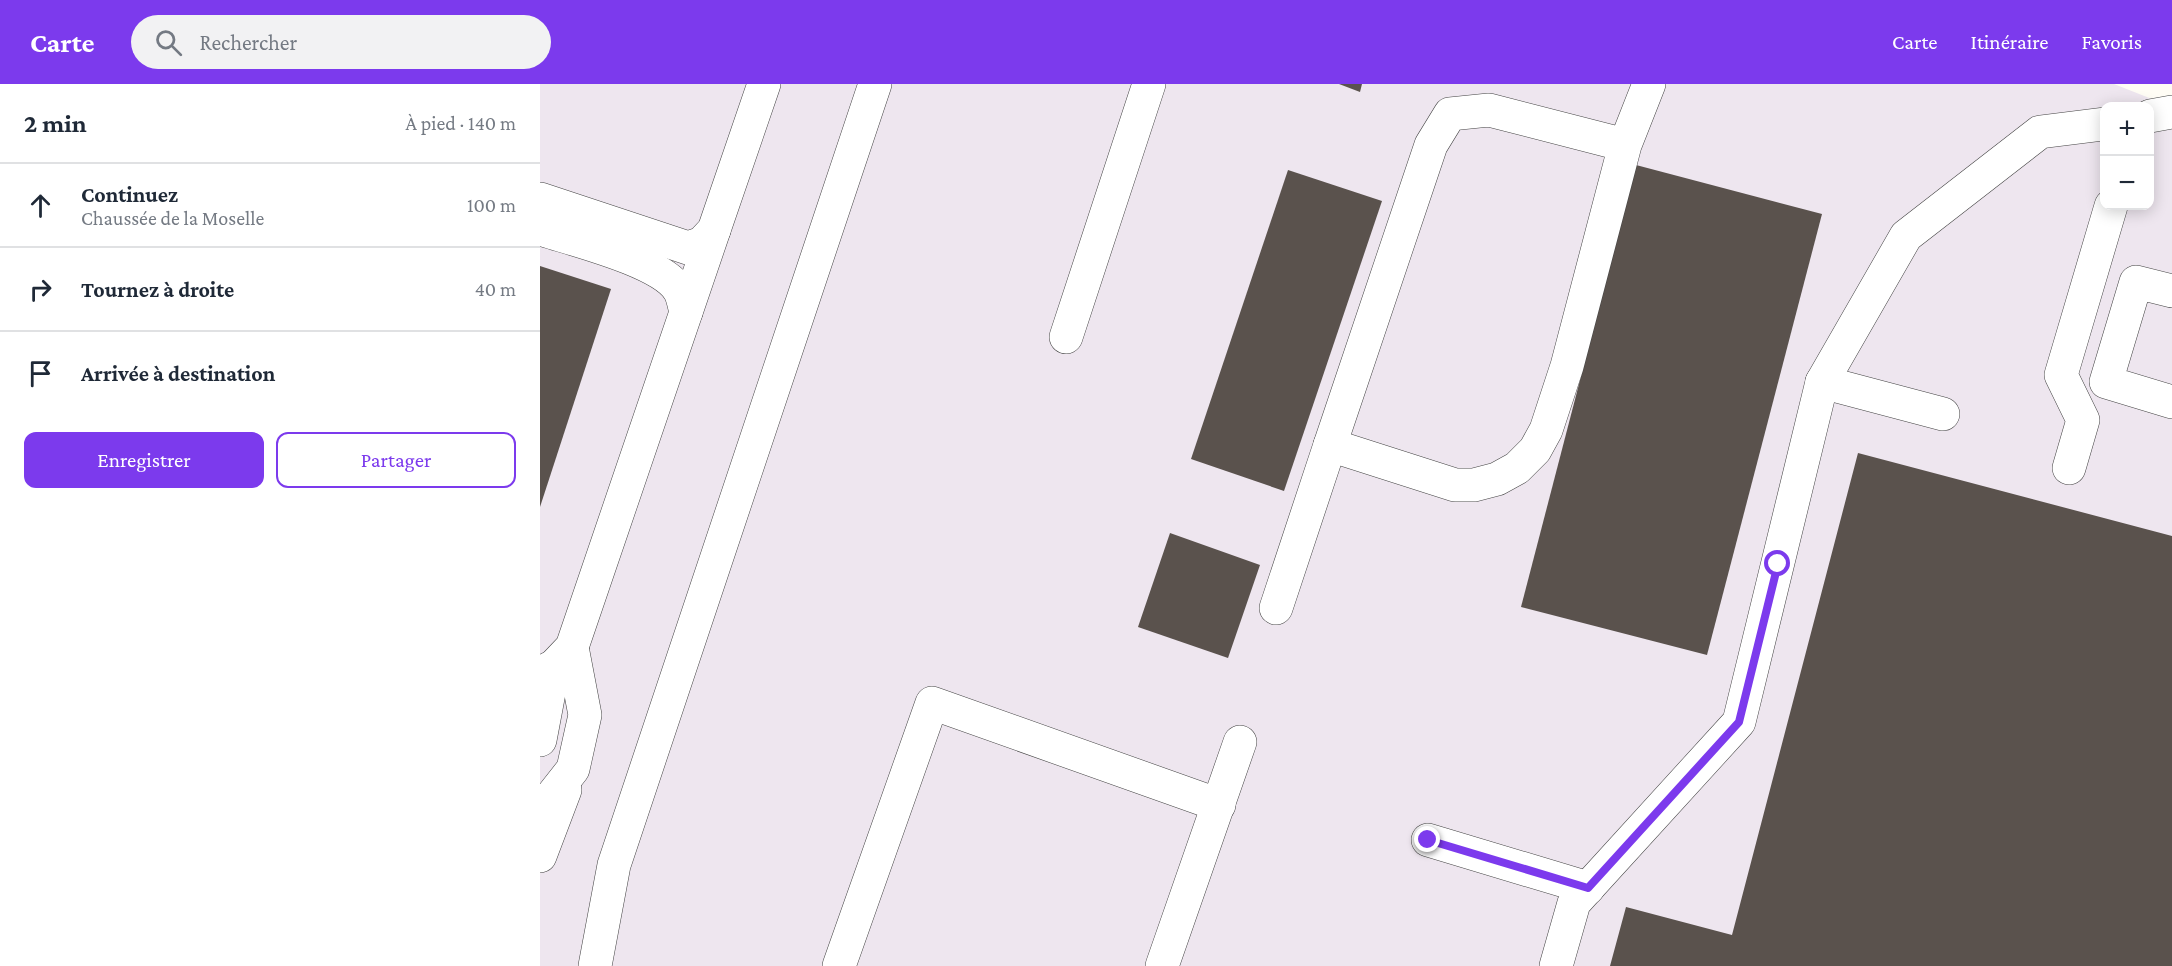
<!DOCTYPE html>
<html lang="fr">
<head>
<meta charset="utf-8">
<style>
  :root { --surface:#fff; --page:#f2f2f3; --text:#1f2937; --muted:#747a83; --line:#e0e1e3; --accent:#7c3aed }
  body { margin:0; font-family:"Crimson Pro",serif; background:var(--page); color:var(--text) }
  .controls { position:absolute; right:18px; top:18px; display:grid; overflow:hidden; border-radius:12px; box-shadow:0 3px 15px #0003 }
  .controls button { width:54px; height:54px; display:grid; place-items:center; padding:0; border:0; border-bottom:2px solid var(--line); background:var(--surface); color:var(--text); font:30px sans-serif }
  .stop { position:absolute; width:18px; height:18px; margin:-14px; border:4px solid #7c3aed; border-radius:50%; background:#fff }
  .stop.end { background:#7c3aed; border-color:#fff; box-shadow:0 2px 6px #0008 }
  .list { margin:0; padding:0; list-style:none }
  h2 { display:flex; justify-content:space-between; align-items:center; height:78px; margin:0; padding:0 24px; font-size:26px }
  h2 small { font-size:20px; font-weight:400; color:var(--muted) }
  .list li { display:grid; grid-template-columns:39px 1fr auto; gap:18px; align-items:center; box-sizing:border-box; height:84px; padding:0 24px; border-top:2px solid var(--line) }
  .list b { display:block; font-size:22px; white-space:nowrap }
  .list p { margin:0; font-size:20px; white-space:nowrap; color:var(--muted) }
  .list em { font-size:20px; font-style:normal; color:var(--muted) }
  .actions { display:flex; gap:12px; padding:18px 24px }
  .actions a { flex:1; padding:14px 0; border:2px solid var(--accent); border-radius:12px; text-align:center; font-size:21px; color:var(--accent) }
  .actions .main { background:var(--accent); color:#fff }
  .icon { flex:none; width:33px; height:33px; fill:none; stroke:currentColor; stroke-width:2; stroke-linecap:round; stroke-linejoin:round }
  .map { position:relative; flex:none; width:1632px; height:882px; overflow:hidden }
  header { display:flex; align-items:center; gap:36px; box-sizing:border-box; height:84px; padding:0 30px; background:var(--accent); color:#fff }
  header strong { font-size:28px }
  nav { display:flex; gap:33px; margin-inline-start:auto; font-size:21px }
  .search { width:420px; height:54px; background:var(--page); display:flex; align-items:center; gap:15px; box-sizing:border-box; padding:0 21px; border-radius:33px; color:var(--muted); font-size:22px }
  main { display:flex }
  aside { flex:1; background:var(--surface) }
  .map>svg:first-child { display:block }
  .industrial { fill:#eee6ef; fill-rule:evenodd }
  .building { fill:#5a524d }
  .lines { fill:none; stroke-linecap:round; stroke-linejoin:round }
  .minor-casing { stroke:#444; stroke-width:34 }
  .minor { stroke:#fff; stroke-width:33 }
  .route { stroke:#7c3aed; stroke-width:8 }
</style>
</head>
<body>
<header>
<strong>Carte</strong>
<div class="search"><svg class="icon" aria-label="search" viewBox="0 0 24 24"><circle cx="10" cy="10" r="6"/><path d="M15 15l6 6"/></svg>Rechercher</div>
<nav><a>Carte</a><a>Itinéraire</a><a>Favoris</a></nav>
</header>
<main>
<aside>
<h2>2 min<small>À pied · 140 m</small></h2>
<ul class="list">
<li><svg class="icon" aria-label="ahead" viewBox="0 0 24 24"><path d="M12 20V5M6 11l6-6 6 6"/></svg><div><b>Continuez</b><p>Chaussée de la Moselle</p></div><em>100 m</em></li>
<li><svg class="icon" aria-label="right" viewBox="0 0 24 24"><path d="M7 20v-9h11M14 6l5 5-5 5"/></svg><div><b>Tournez à droite</b></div><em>40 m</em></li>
<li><svg class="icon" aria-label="arrive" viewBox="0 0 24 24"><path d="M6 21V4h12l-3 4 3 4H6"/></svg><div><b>Arrivée à destination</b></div></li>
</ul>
<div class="actions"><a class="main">Enregistrer</a><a>Partager</a></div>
</aside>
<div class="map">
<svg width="1632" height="882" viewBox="0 0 1632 882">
  <rect width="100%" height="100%" fill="#fffdf5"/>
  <path class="industrial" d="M0,0H1574L1632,23V882H0ZM1564,22H1610V122H1564Z"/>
  <g class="building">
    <path d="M799,0H822L820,8Z"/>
    <path d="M1096,81L1282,130L1167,571L981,523Z"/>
    <path d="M748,86L842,117L744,407L651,375Z"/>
    <path d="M0,182L71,205L0,423Z"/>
    <path d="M1318,369L1632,452V882H1070L1086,823L1192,851Z"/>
    <path d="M630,449L720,481L688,574L598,543Z"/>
  </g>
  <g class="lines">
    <defs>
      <g id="minor">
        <path d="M1610,32L1632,28"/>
        <path d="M1085,61L949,26L910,30L891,61L790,361L915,401H934L957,395L977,384L995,366L1006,346L1027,282L1085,61L1109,0"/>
        <path d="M0,115L148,164L162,159L174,146L224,0"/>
        <path d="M0,145C34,156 121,177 139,206C143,212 144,222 146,228"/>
        <path d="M1632,207L1596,198L1566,298L1632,318"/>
        <path d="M526,253L609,0"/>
        <path d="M1282,298L1403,330"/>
        <path d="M1529,384L1543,336L1521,291L1571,122"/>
        <path d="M736,524L790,361"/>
        <path d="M0,589L14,582L32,563L174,146"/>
        <path d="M0,656L14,582"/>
        <path d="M0,727L33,685L45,631L32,563"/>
        <path d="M888,756L1048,804"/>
        <path d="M0,772L25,706"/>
        <path d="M55,882L74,781L335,0"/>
        <path d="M299,882L392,619L679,721"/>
        <path d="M622,882L700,658"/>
        <path d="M1016,882L1034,819L1199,638L1282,298L1366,152L1500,48L1564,40"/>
      </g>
    </defs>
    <use href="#minor" class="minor-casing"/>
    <use href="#minor" class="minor"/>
  </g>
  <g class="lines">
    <path class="route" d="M888,756L1048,804L1199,638L1238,480"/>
  </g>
</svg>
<div class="controls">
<button>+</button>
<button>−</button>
</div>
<div class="stop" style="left:1238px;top:480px"></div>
<div class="stop end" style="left:888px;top:756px"></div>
</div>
</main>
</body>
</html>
